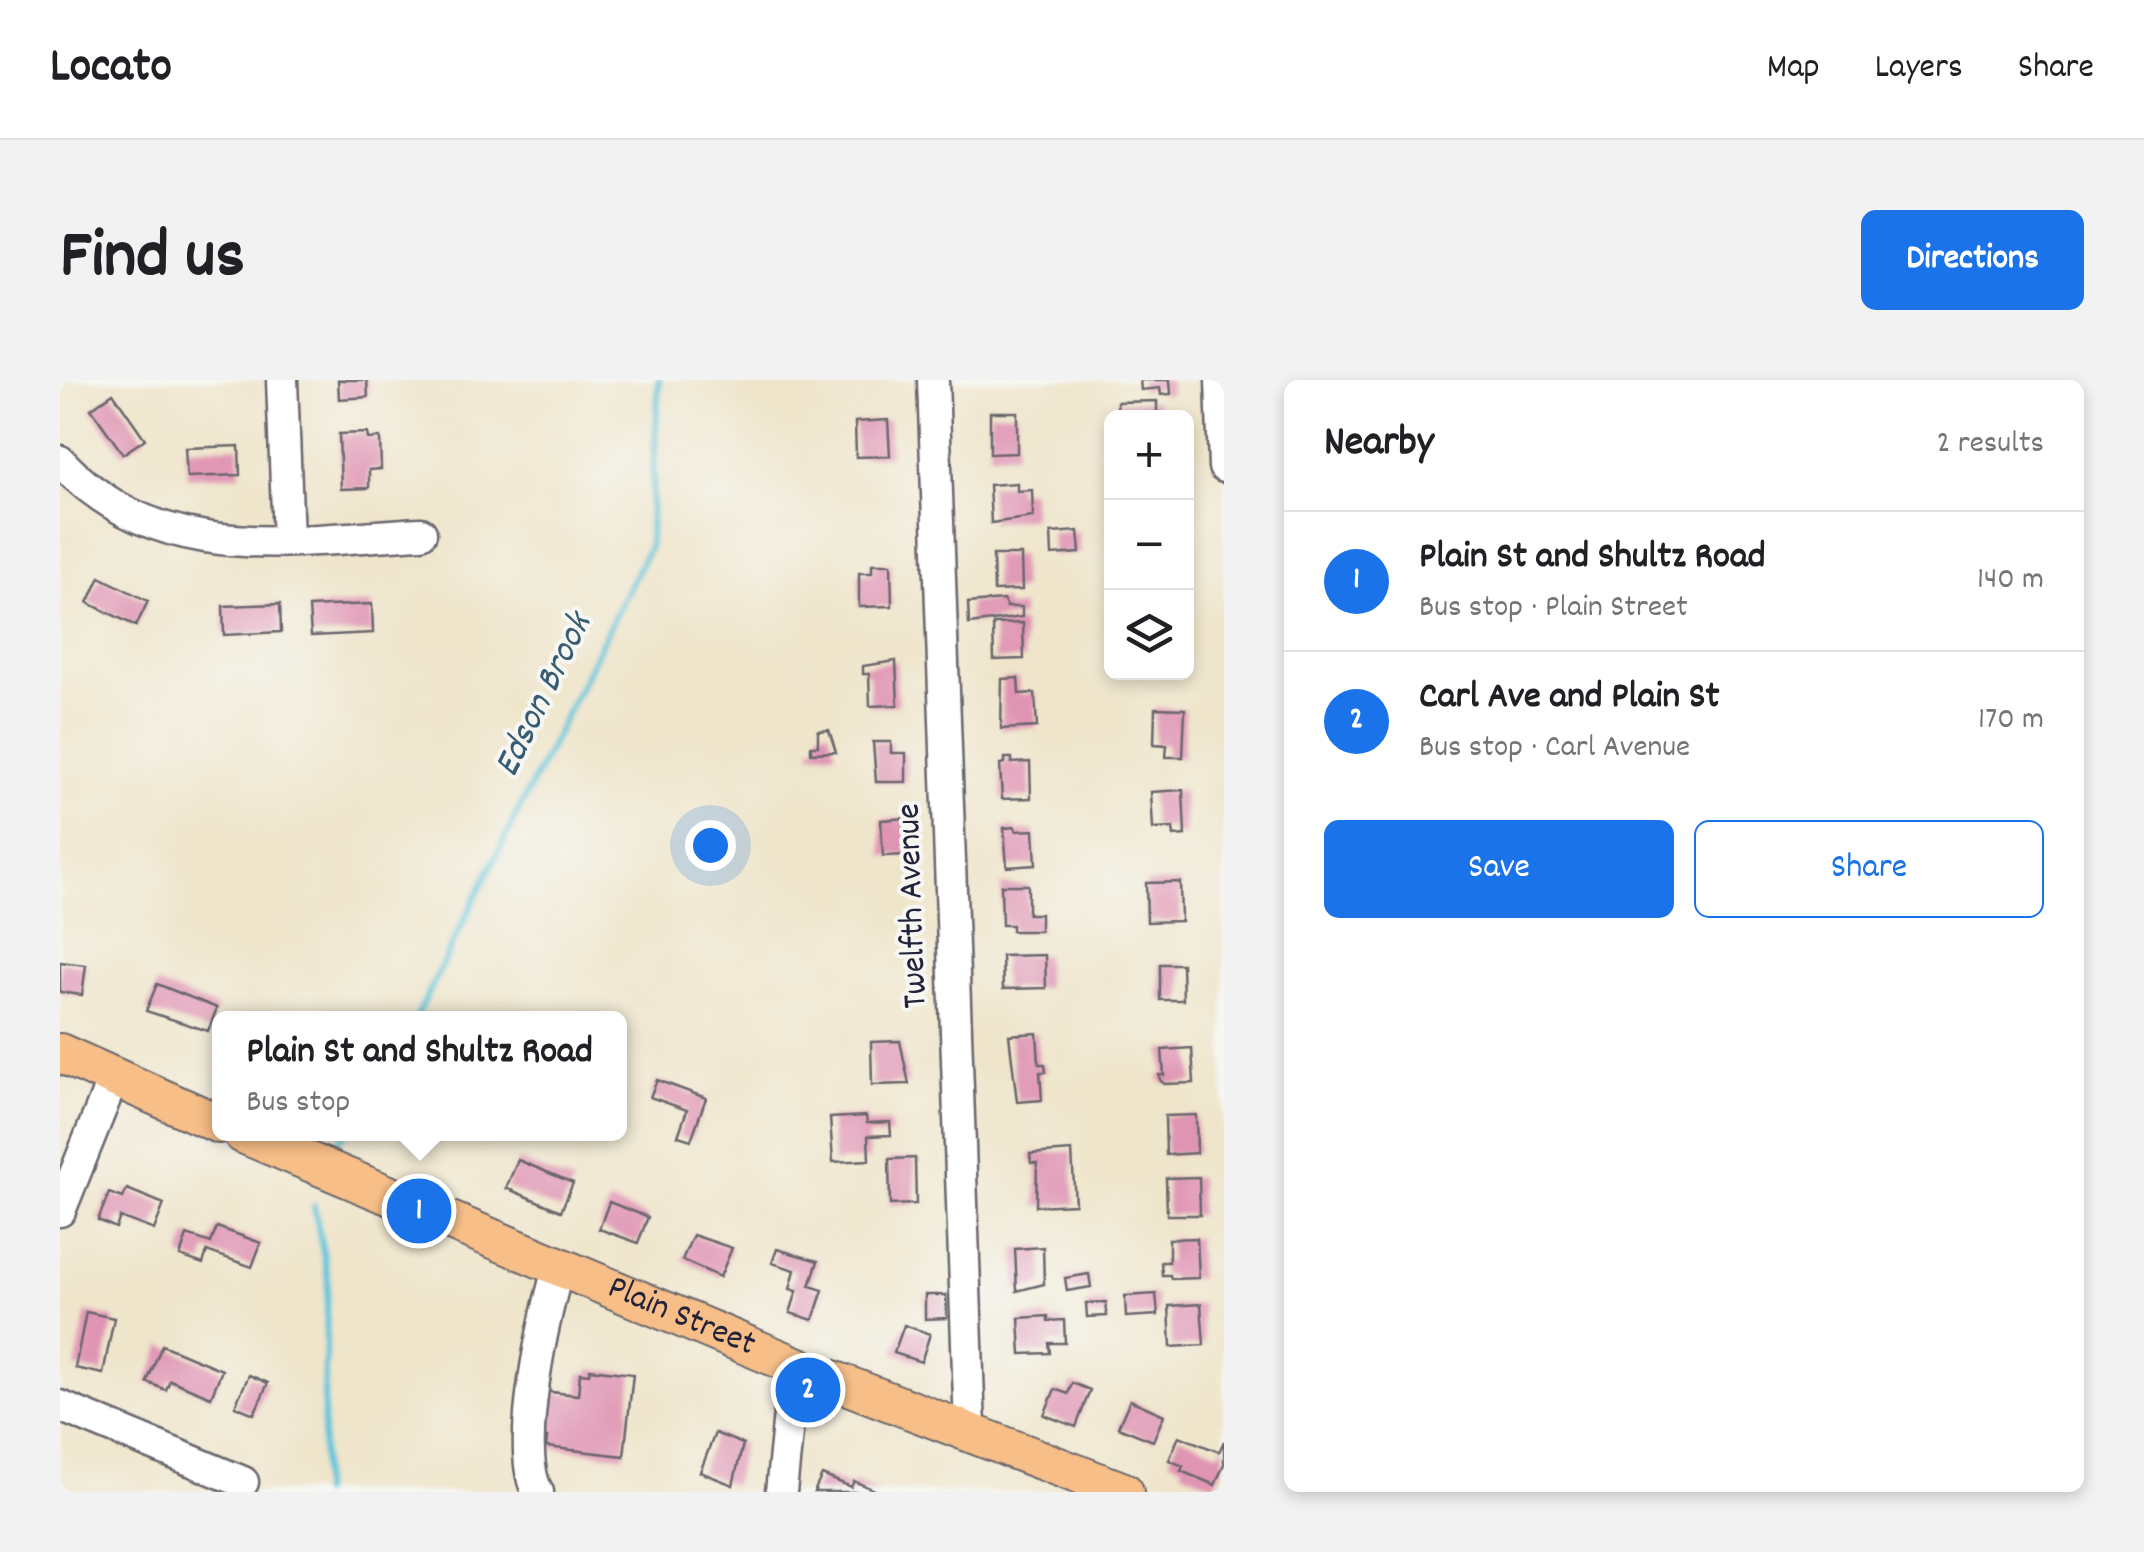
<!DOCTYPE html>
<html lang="en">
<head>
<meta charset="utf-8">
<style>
  :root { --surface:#fff; --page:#f2f2f2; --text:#202124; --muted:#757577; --line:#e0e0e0; --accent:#1a73e8 }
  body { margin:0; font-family:Dekko,sans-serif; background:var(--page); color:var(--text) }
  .controls { position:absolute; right:30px; top:30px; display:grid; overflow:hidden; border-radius:15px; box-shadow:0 5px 15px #0003 }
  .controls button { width:90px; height:90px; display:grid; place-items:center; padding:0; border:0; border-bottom:2px solid var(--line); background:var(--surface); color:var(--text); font:50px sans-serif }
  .you { position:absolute; left:650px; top:465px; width:35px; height:35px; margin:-25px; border:8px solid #fff; border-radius:50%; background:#1a73e8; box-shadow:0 0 0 15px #1a73e833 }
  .badge { display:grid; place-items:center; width:65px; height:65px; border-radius:50%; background:var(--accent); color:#fff; font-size:32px; font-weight:700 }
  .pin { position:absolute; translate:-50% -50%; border:5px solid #fff; box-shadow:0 2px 10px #0006 }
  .popup { position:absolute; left:152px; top:631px; width:415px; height:130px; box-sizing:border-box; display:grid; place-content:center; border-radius:15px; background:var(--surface); filter:drop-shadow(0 2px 8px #0005); font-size:32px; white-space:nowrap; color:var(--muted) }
  .popup b { font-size:38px; color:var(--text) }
  .popup::after { content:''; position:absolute; left:50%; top:100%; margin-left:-20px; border:20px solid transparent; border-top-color:var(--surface) }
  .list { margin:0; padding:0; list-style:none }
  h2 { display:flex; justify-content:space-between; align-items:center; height:130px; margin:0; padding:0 40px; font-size:42px }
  h2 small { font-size:32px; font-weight:400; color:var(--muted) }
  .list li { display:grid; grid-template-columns:65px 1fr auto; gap:30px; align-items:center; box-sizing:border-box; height:140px; padding:0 40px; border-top:2px solid var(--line) }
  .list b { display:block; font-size:38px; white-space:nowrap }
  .list p { margin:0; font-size:32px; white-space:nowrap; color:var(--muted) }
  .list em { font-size:32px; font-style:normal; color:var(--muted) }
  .actions { display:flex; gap:20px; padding:30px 40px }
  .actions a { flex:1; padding:22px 0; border:2px solid var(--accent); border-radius:15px; text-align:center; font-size:35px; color:var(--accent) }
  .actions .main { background:var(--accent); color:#fff }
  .icon { flex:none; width:55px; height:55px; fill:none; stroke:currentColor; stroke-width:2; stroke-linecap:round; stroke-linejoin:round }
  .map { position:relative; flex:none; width:1164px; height:1112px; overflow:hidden; border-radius:15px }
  header { display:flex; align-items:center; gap:60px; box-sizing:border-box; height:140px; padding:0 50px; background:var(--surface); border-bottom:2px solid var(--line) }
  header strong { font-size:48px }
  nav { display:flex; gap:55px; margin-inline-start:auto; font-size:35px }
  .intro { display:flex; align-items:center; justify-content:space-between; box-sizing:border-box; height:240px; padding:0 60px }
  h1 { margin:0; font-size:70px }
  .button { padding:25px 45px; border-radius:15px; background:var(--accent); color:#fff; font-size:35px; font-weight:700 }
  main { display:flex; gap:60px; padding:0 60px }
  aside { flex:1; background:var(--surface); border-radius:15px; box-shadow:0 5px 15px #0003 }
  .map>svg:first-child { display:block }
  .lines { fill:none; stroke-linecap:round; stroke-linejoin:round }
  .stream { stroke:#5dc4da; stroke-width:6 }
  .building { fill:#e094b3 }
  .minor-casing { stroke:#6a666d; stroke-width:35 }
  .major-casing { stroke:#6a666d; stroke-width:42 }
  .minor { stroke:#fff; stroke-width:30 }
  .major { stroke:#f7be87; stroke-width:38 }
  .labels { text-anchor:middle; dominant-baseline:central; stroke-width:8; stroke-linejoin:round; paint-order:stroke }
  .street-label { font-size:35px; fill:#22223b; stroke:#f6f6f2 }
  .water-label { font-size:38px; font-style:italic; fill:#375b73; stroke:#f6f6f2 }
</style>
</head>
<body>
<header>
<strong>Locato</strong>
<nav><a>Map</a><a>Layers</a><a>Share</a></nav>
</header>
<div class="intro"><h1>Find us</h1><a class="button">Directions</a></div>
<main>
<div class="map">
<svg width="1164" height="1112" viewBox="0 0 1164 1112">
  <rect width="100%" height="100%" fill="#f6f6f2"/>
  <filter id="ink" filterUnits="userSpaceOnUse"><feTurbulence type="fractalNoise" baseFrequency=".01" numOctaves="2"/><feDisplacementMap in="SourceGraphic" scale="20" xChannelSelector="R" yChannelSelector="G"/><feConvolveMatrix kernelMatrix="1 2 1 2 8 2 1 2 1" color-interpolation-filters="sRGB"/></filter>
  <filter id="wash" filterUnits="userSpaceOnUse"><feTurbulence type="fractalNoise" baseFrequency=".0048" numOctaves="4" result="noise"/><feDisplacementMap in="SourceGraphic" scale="40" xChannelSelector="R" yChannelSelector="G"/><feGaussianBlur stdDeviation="2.25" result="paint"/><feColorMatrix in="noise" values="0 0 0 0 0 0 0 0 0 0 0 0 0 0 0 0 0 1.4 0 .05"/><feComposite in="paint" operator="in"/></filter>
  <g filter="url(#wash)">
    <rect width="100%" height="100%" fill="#efe5cb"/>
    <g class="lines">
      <g class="stream">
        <path d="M356,638L589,167L599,0"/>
        <path d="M275,765L285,754"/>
        <path d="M254,826L268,899L261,1112"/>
      </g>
    </g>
    <g id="blocks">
      <g class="building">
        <path d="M278,0H307L308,17L279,19Z"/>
        <path d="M1080,0H1110L1111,14L1101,15L1100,8L1081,10Z"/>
        <path d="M53,13L85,59L63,74L31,29Z"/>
        <path d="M1097,21V36L1058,38L1057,22Z"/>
        <path d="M930,32H957V73L930,74Z"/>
        <path d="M828,40L830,76L796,77L795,42Z"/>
        <path d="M307,53L308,59L320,58L321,89L309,90V108L281,109L279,54Z"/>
        <path d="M179,66L180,95L127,97L125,68Z"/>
        <path d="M957,103V111L972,110L973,137L931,143L929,105Z"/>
        <path d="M1018,151L1020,173L992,175L991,153Z"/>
        <path d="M933,175H961L962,210L934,211Z"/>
        <path d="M812,184H831L832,226L799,227V193H812Z"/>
        <path d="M40,197L88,221L76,246L28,223Z"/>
        <path d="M943,220L947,227H962V237L909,244L908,223Z"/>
        <path d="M220,224L221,252L164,255L163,226Z"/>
        <path d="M312,224L313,253L251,256L249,227Z"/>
        <path d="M963,243L964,279L934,280L933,244Z"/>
        <path d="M836,281L838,325L810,326L809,294H803V286Z"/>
        <path d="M958,298L959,314L975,313L977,347L941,349L942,299Z"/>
        <path d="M1095,328L1125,329L1123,377H1106L1107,365L1094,364Z"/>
        <path d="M769,350L776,372L751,373V366H758V351Z"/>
        <path d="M813,362H831V373H846V402H816Z"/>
        <path d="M945,378H952V383L970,382L971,418L942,419L940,384L945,383Z"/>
        <path d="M1123,410L1125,455L1114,456L1113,448L1093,449L1091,412Z"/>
        <path d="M847,438L848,475L823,476L821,440Z"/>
        <path d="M955,447L956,451L974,450L976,485L947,487L944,448Z"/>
        <path d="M1120,502L1121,541L1087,542L1086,503Z"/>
        <path d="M941,505H968V534H980V551H952V545H942Z"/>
        <path d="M985,575L986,608L943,609L942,576Z"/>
        <path d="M0,582L26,585L22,615L0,612Z"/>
        <path d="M1100,584H1122L1123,620H1100Z"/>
        <path d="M97,604L157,628L148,651L86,631Z"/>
        <path d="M977,653L979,684H985L986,692H980L982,720L957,722L949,655Z"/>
        <path d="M840,661L849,704L812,705L811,662Z"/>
        <path d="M1132,668L1134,703L1104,704L1100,700L1099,695H1104L1102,670Z"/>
        <path d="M597,700L646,718L631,760L618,756L627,730L590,717Z"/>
        <path d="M1136,735L1137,773L1106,775L1105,736Z"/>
        <path d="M806,736L807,743L830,742L831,755L808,756L809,780L773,782L770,738Z"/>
        <path d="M1012,771L1015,824L976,826L977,783H971L970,774Z"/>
        <path d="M855,778L856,824L830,825L829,779Z"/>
        <path d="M458,780L513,803L501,831L446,808Z"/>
        <path d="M1139,797L1140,835H1107L1106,798Z"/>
        <path d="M67,809L104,824L94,850L60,837L56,848L38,840L49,813L63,818Z"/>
        <path d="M549,822L588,837L578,863L539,849Z"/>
        <path d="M157,847L201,863L192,887L147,871L143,884L120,876L127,855L151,863Z"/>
        <path d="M633,855L672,868L660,897L622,880Z"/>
        <path d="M1137,858L1139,898L1111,899L1110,895H1102L1101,882H1109V859Z"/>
        <path d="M983,867L984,904L957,911L955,869Z"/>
        <path d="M717,869L758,881L750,906L763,910L753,940L730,933L737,911L730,909L735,890L712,883Z"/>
        <path d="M1029,894L1031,907L1007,911L1005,898Z"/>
        <path d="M1096,914L1098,935L1066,937L1065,916Z"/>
        <path d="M865,915H886L887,938L865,939Z"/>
        <path d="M1046,922L1047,936L1027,937L1026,923Z"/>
        <path d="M1141,924L1144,965L1111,967L1109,926Z"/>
        <path d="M26,932L54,938L43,994L15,988Z"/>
        <path d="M988,936V941L1004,940L1005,963H989L990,973L961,974L959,938Z"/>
        <path d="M844,945L870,954L861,982L834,973Z"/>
        <path d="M102,965L162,990L151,1017L110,1000L106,1010L87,1002Z"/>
        <path d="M530,989L573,994L564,1076L486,1067L487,1058L477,1057L482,1011L518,1015L520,993L529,994Z"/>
        <path d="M189,995L208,1003L194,1034L175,1026Z"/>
        <path d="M1012,1003L1030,1010L1016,1047L984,1035L995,1009L1008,1014Z"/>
        <path d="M1070,1020L1104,1035L1093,1061L1058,1047Z"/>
        <path d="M655,1053L683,1064L673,1105L640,1092Z"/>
        <path d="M1119,1056L1159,1072L1164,1061V1084L1155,1105L1121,1091L1123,1086L1109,1080Z"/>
        <path d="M762,1095L791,1107L794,1101L819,1112H754Z"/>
      </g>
    </g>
  </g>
  <g filter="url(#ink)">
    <use href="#blocks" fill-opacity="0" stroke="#6a666d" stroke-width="2.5"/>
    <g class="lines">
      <defs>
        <g id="minor">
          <path d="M222,0L228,160"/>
          <path d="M873,0L910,1049"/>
          <path d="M1161,0L1164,87"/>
          <path d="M0,81C100,188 229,160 361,153"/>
          <path d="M0,831L53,699"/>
          <path d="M0,1026L183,1102"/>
          <path d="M478,1112C453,1073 485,929 500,884"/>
          <path d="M721,1112L734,985"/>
        </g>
        <g id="major">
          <path d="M0,673L159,744"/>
          <path id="s1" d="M183,754L734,985L1064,1112"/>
        </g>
      </defs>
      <use href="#minor" class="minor-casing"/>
      <use href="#major" class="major-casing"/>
      <use href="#minor" class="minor"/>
      <use href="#major" class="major"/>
    </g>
  </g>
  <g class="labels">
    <g class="street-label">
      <text transform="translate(854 526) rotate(-92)">Twelfth Avenue</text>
      <text stroke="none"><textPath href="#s1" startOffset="475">Plain Street</textPath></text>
    </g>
    <g class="water-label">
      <text transform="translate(485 316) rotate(-64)">Edson Brook</text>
    </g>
  </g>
</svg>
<div class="controls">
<button>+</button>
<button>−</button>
<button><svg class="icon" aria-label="layers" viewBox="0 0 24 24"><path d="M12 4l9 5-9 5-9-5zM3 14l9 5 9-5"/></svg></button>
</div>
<div class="you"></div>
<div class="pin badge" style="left:359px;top:831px">1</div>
<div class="popup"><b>Plain St and Shultz Road</b>Bus stop</div>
<div class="pin badge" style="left:748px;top:1010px">2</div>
</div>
<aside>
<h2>Nearby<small>2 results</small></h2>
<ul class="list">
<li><span class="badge">1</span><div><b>Plain St and Shultz Road</b><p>Bus stop · Plain Street</p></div><em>140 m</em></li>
<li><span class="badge">2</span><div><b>Carl Ave and Plain St</b><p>Bus stop · Carl Avenue</p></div><em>170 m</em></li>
</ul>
<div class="actions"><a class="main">Save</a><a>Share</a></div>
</aside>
</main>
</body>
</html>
